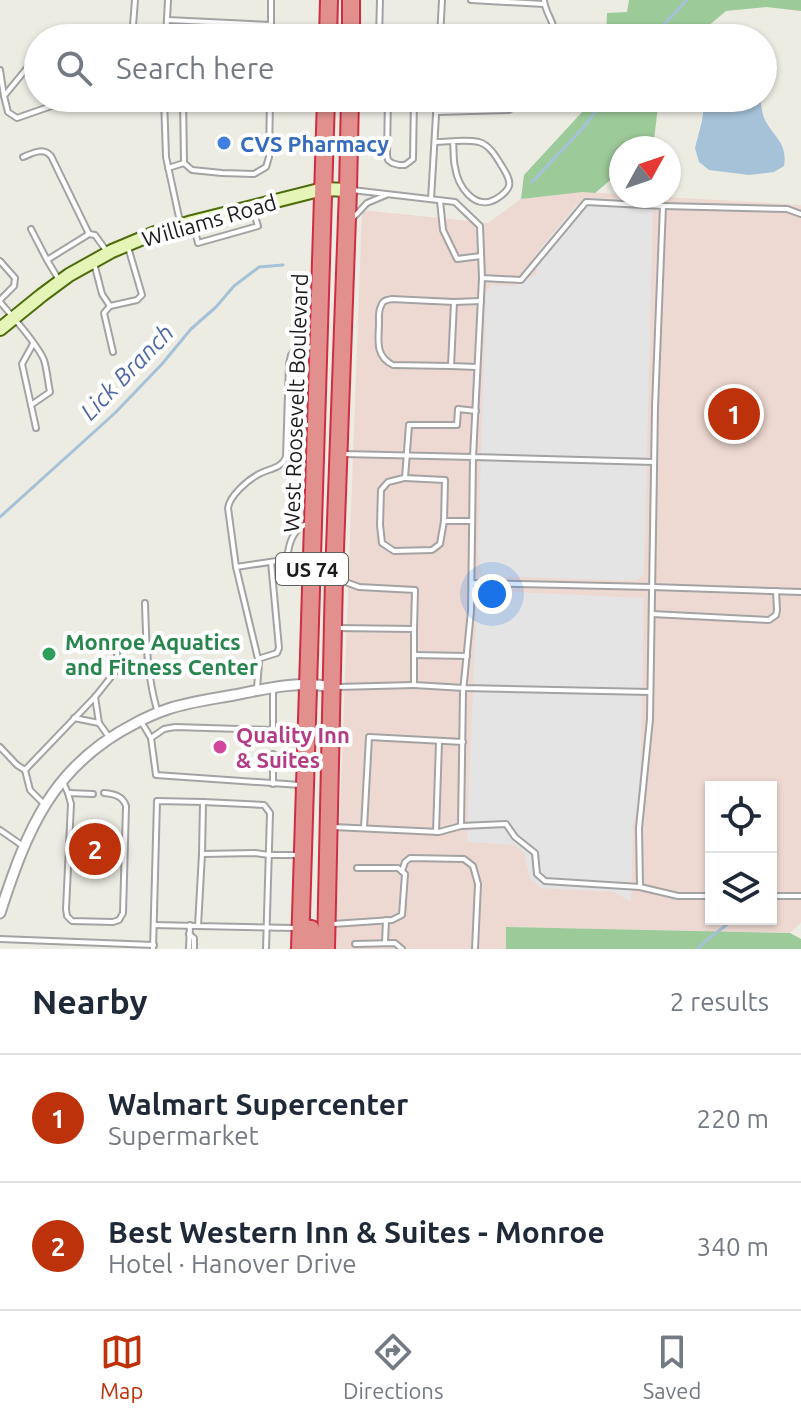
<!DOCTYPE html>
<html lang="en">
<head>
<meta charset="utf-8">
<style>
  :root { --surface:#fff; --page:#f6f6f7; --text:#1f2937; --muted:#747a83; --line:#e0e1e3; --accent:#be320b }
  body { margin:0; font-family:Ubuntu,sans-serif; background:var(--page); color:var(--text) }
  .controls { position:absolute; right:24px; bottom:24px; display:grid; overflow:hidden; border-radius:0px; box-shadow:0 2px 6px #0004 }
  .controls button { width:72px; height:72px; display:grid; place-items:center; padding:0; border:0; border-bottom:2px solid var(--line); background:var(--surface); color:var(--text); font:40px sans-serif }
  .compass { position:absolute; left:609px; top:136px; width:72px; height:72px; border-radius:50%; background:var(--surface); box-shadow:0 2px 6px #0004; rotate:50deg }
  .you { position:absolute; left:492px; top:594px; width:28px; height:28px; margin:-20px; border:6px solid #fff; border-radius:50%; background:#1a73e8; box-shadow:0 0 0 12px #1a73e833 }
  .badge { display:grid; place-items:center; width:52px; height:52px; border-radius:50%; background:var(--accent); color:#fff; font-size:26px; font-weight:700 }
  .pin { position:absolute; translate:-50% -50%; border:4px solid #fff; box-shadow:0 2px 8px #0006 }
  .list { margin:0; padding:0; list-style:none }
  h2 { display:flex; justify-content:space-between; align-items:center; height:104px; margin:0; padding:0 32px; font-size:34px }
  h2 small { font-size:26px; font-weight:400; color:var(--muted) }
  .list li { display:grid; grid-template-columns:52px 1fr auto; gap:24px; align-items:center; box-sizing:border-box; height:128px; padding:0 32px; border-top:2px solid var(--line) }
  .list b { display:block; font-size:30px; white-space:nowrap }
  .list p { margin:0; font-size:26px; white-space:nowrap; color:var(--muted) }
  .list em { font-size:26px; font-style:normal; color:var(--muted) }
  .icon { flex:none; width:44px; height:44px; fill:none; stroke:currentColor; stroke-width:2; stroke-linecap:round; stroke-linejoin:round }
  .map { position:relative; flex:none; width:801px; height:949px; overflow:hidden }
  .search { position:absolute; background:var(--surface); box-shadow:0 2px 6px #0004; left:24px; right:24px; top:24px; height:88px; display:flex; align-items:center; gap:20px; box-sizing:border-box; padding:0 28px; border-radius:44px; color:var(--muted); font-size:30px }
  .sheet { height:360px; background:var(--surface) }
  nav { display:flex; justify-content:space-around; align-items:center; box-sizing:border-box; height:112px; border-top:2px solid var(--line); background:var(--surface); font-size:22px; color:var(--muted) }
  nav a { display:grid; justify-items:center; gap:4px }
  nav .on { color:var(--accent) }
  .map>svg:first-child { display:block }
  .commercial { fill:#eed9d2; fill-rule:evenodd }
  .forest { fill:#9dca99 }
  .parking { fill:#e4e4e4 }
  .water { fill:#a5c2d9 }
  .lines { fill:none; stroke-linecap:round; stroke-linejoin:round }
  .stream { stroke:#a5c2d9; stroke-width:3 }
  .lane-casing { stroke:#a3a3a3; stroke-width:8 }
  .street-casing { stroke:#a3a3a3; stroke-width:13 }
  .secondary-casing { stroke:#4d6c0b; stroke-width:16 }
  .highway-casing { stroke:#ce2d42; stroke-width:20 }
  .lane { stroke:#fff; stroke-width:4 }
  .street { stroke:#fff; stroke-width:9 }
  .secondary { stroke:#e5f5b8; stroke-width:12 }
  .highway { stroke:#e1908e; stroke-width:16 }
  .shop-dot { fill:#3f7fe0; stroke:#fff; stroke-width:3 }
  .leisure-dot { fill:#2e9e5b; stroke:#fff; stroke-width:3 }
  .hotel-dot { fill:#d1479c; stroke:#fff; stroke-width:3 }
  .labels { text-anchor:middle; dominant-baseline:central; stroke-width:8; stroke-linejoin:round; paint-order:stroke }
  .shield { fill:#fff; stroke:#606060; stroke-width:2 }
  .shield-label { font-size:20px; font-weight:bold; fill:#1c1c1c }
  .shop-label { font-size:22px; font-weight:bold; fill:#366cbe; stroke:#fff; text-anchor:start }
  .street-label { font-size:22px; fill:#1c1c1c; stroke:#fff }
  .leisure-label { font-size:22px; font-weight:bold; fill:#27864d; stroke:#fff; text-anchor:start }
  .hotel-label { font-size:22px; font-weight:bold; fill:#b23c85; stroke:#fff; text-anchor:start }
  .water-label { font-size:24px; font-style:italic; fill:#4f68a6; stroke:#fff }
</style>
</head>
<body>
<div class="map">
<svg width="801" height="949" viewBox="0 0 801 949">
  <rect width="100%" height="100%" fill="#edece3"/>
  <path class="commercial" d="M583,192L801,205V923L790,933L507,927L506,949H335L362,210L488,223L521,199ZM711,787H771V919H711Z"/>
  <g class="forest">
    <path d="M629,0H801V11L766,7L726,11L694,38H606L607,13L627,12Z"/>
    <path d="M595,98H659L653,148H621V171L595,193L583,192L521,199L524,175Z"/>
    <path d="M506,927L790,933L801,939V949H506Z"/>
  </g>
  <g class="parking">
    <path d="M593,198L653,200L644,574L636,581L486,576L482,575L481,571L478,553L486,292L492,285L513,286L537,274L535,255L575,206L584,200Z"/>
    <path d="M489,591L644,598L640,799L633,824L631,902L614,892L541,888L530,879L524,853L514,845L467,842L476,615L478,602L483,594Z"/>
  </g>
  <path class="water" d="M705,98H760C761,104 762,112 764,118C773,137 788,142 784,166L774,172L749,175L709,170L699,162L695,148L702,121Z"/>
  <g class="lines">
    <g class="stream">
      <path d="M656,38L666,22L687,0"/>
      <path d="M532,182L583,128L606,98"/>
      <path d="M0,517L115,413L162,364L191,329L216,307L234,286L259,267L283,265"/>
      <path d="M698,949C707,937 722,931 732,919"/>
    </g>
    <defs>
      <g id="lane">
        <path d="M471,0L544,4"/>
        <path d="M544,0C545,13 555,22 556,38"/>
        <path d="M167,20L271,25"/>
        <path d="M132,38L135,0"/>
        <path d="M166,38L168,0"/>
        <path d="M271,38V0"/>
        <path d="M379,38L380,0"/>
        <path d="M440,38L442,0"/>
        <path d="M32,62L4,96L8,112L17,118L60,103L77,106L101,98"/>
        <path d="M0,70L4,96"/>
        <path d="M164,98L166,157L180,222"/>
        <path d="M183,98L184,163"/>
        <path d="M388,98L387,155L388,160L392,163L399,165H405L413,159L414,98"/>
        <path d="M436,112L509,110L525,98"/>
        <path d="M435,142C448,142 465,139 479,142C489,145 495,155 500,163C504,170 511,179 509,186C507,192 501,196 496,199C475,211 458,187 455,167C453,159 454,150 453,142"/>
        <path d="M23,157C33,153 43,147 51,156L89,234"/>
        <path d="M168,168L184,163L192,170L222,173L254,174L266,167L269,157L270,98"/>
        <path d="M431,199L437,98"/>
        <path d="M440,201L443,230L457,259L481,256"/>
        <path d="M663,206L787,209L801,214"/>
        <path d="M352,219L367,203L386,195"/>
        <path d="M193,224L198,243L258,226L253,210"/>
        <path d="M31,229L47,260"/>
        <path d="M0,261L15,278L14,286L0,300"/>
        <path d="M94,263L102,294L110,306L137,300L142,295L128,247"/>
        <path d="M482,278L473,457L654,462"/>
        <path d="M59,280L47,260L89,234L95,235L108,253"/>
        <path d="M0,302C12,316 37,343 44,360C47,370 48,382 50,392L31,405L22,364L33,344"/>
        <path d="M110,306L104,313L113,352"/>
        <path d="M451,366L393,365C376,357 378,342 379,325C379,320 378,311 381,306C383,300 385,301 391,299L454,302"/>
        <path d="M477,367L451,366L454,302L481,301"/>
        <path d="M31,405L36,428"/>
        <path d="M287,426L310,425"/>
        <path d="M344,454L473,457L471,611L463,692L461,826L506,824L515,837L535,853L537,874L545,881L640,887L639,828L650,719L655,407L663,206L586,202L521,280L482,278L480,226L455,202L352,190"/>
        <path d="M404,478L388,482L381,490L380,525L382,543L394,551L432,550L440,544L444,521"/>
        <path d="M472,521H444L445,480L405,478L409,425H457L458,409L476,411"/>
        <path d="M307,524C295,528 290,540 288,552L295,566L308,573"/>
        <path d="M236,567L228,508C230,495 248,480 259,474C270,468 281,469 286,457L289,364L291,355L295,350L312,347"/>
        <path d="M340,580L359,587L415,590L414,629"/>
        <path d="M472,583L652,587L801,592"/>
        <path d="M145,603C146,640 147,675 157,710"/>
        <path d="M652,614L769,620L776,615L777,610L776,591"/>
        <path d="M336,628L414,629V685L464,688L650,692"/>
        <path d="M414,655L467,656"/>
        <path d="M258,659L277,653L279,648L271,562"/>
        <path d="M337,687L414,685"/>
        <path d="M257,688L259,663L236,567L290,559"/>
        <path d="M273,689V730L175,727L164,729L151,738L156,775L300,785"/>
        <path d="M95,697L99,723L109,737"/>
        <path d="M74,718L99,723"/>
        <path d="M142,723L151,738"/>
        <path d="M273,740V730"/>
        <path d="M0,747L17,765L25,770L30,790L45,805"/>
        <path d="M25,770L95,697L115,672L118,667L117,651L113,640"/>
        <path d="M63,782L68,793L71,804L66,909L67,916L72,921L113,922L119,920L123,913L126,806C123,796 114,794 104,793"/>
        <path d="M273,784V754"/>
        <path d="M68,793L93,794"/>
        <path d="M203,802L264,805L270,813L266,949"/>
        <path d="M333,827L439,832L461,826"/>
        <path d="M364,828L369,737L463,742"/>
        <path d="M0,830L23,846"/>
        <path d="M436,832L439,742"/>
        <path d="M202,854L198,926L295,928"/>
        <path d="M402,871L405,862L410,858L464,859L473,866L478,884L475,949"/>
        <path d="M640,887L678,896H711"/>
        <path d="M771,896H801"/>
        <path d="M333,924L392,920L402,915L405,874L398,868H357"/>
        <path d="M154,925L198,926"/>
        <path d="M189,934L194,938V949"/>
        <path d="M0,939L154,945"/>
        <path d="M385,943L386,920"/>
        <path d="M355,944L395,943L402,949"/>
        <path d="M153,949L157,801L203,802L202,854L255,853L269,855H297"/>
        <path d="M189,949L190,925"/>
      </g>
      <path id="street" d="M0,913C27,830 52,766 134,724C145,718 156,713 168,709C189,702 212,699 234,695C265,689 300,680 331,687"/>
      <path id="secondary" d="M0,329L42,295L69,275L112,251L155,233L192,222L323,189L348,190"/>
      <g id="highway">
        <path d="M328,38L329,0"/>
        <path d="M351,38V0"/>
        <path d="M301,928L311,929L314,939V949"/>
        <path d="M300,949L326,98"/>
        <path d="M326,949L334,577L348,190L350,98"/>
      </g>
    </defs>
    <use href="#lane" class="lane-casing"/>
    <use href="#street" class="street-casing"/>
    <use href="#secondary" class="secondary-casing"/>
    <use href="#highway" class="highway-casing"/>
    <use href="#lane" class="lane"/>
    <use href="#street" class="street"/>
    <use href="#secondary" class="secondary"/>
    <use href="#highway" class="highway"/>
  </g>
  <circle class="shop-dot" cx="224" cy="143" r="8"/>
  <circle class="leisure-dot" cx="49" cy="654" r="8"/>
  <circle class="hotel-dot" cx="220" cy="747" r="8"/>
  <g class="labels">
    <rect class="shield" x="276" y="553" width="72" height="32" rx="6"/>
    <g class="shield-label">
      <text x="312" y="569">US 74</text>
    </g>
    <g class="shop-label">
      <text x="240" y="143">CVS Pharmacy</text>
    </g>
    <g class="street-label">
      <text transform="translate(209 220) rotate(-16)">Williams Road</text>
      <text transform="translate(295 403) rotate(-88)">West Roosevelt Boulevard</text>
    </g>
    <g class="leisure-label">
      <text x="65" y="641">Monroe Aquatics<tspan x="65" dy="25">and Fitness Center</tspan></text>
    </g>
    <g class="hotel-label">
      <text x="236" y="734">Quality Inn<tspan x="236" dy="25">&amp; Suites</tspan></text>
    </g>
    <g class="water-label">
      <text transform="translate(127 372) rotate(-46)">Lick Branch</text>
    </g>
  </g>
</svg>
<div class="controls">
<button><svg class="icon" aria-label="locate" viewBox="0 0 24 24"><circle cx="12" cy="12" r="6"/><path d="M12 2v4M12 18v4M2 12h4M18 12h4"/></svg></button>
<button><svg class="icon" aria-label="layers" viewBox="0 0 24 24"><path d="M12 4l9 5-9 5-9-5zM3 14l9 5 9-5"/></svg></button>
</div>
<svg class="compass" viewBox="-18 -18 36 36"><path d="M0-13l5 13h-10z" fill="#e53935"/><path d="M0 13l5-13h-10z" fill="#747a83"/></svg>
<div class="you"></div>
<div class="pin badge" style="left:734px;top:414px">1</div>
<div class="pin badge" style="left:95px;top:849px">2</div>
<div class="search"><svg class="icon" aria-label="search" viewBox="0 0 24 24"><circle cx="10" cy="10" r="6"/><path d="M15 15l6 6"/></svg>Search here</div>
</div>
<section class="sheet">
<h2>Nearby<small>2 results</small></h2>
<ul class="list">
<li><span class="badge">1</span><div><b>Walmart Supercenter</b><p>Supermarket</p></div><em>220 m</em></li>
<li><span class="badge">2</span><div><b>Best Western Inn &amp; Suites - Monroe</b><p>Hotel · Hanover Drive</p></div><em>340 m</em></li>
</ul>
</section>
<nav>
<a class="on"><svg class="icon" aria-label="map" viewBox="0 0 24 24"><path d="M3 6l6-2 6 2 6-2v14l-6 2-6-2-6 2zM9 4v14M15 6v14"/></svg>Map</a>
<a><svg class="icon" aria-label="directions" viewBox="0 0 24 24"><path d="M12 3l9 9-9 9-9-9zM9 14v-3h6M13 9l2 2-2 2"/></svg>Directions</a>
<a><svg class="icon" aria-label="saved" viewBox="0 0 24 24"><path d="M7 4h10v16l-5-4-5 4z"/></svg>Saved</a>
</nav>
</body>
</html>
